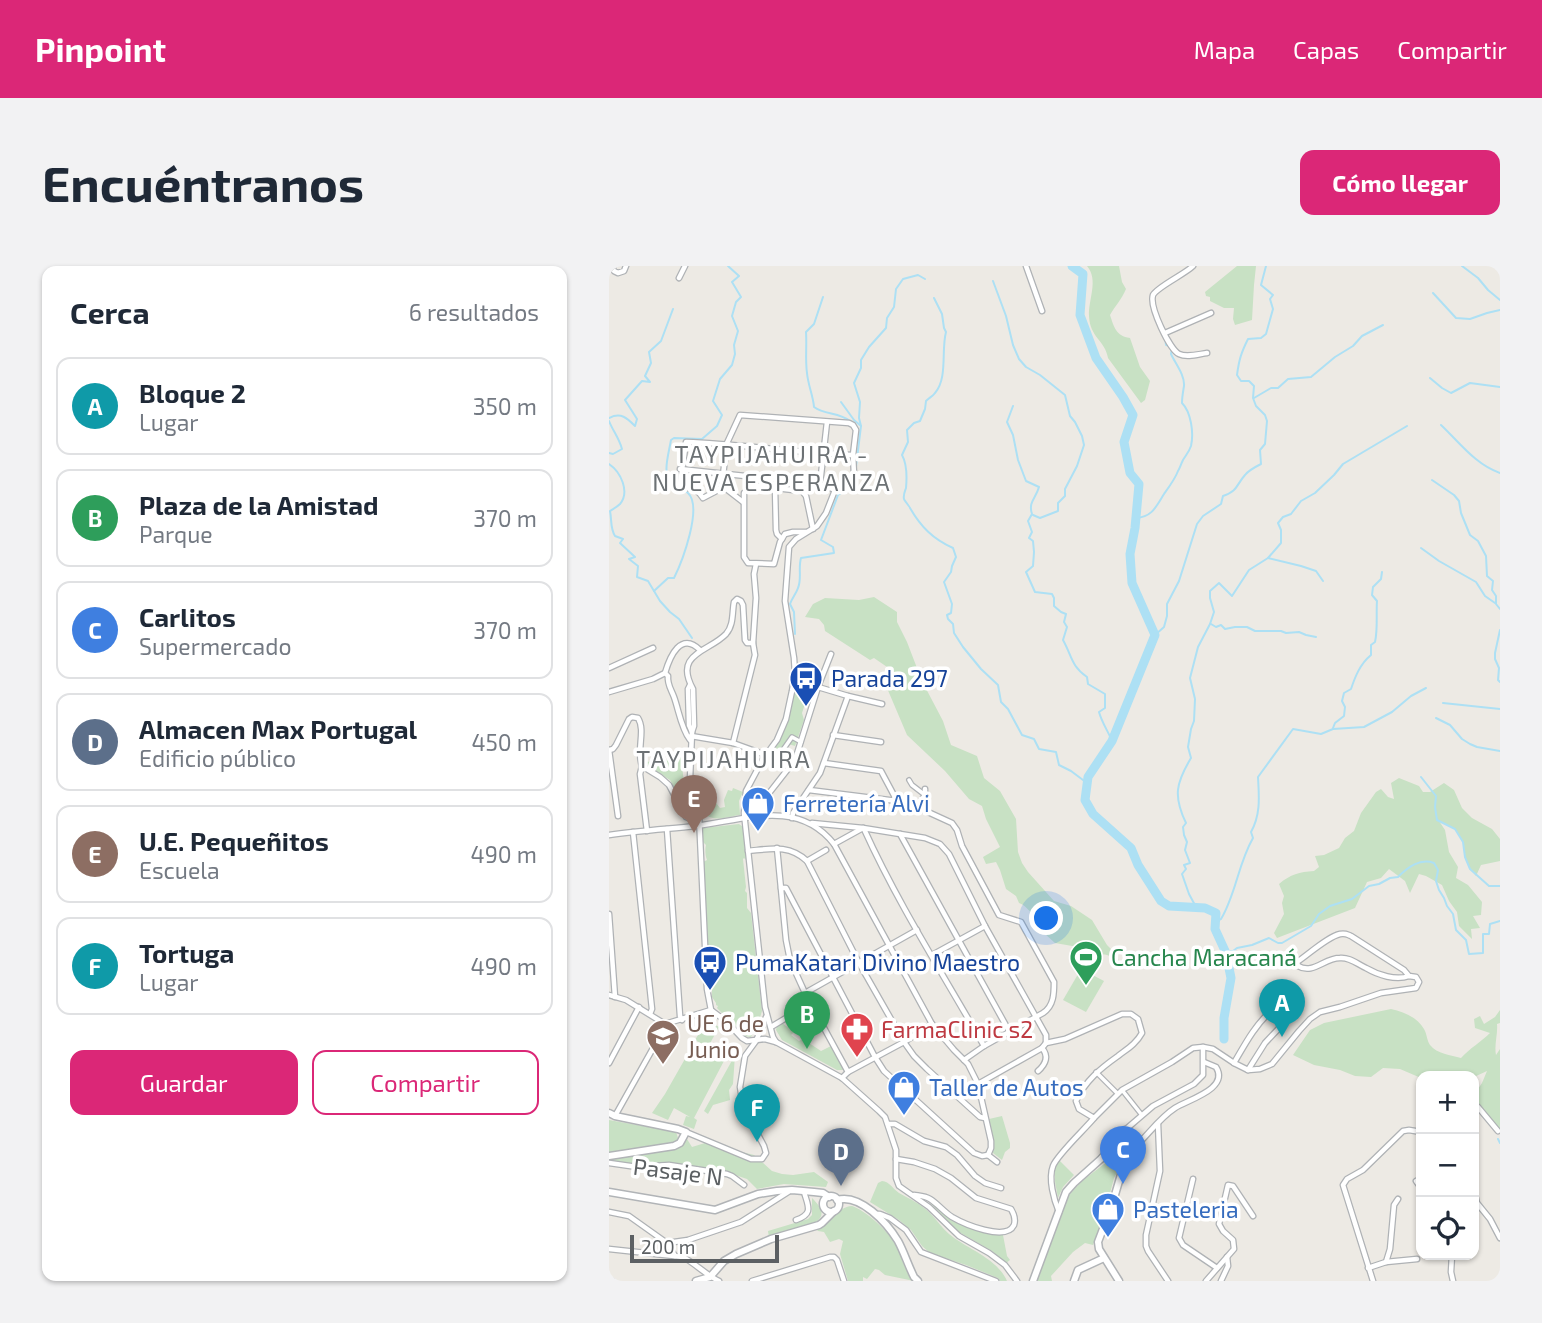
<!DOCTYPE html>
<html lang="es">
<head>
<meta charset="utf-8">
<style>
  :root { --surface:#fff; --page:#f2f2f3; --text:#1f2937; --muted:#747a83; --line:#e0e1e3; --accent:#db2777 }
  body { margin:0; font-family:"Exo 2",sans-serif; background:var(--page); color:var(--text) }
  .controls { position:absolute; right:21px; bottom:21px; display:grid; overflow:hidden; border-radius:14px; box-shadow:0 2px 5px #0004 }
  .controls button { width:63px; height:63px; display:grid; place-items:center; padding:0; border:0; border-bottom:2px solid var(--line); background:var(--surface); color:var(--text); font:35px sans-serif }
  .scale { position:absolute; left:21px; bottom:18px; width:149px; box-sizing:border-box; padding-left:7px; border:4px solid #5c6063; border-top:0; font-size:19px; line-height:24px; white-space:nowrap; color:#5c6063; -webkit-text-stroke:5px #fff; paint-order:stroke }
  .you { position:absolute; left:438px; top:653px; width:24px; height:24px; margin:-18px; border:5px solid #fff; border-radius:50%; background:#1a73e8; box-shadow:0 0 0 10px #1a73e833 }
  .badge { display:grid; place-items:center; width:46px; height:46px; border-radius:50%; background:var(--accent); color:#fff; font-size:23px; font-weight:700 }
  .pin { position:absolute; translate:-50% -58px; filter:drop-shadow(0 2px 4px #0008) }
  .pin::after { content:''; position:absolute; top:37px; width:24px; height:21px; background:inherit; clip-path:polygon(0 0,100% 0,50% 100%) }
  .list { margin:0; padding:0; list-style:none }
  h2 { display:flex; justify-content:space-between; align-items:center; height:91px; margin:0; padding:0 28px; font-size:30px }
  h2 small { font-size:23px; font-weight:400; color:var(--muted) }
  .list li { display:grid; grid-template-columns:46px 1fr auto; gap:21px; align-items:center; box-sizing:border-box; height:98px; margin:0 14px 14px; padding:0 14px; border:2px solid var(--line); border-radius:14px }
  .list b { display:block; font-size:26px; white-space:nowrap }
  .list p { margin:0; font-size:23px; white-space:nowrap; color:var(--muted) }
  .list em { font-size:23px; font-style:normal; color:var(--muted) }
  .actions { display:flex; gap:14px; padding:21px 28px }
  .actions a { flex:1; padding:16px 0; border:2px solid var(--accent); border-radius:14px; text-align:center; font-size:24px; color:var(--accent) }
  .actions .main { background:var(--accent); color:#fff }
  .icon { flex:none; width:38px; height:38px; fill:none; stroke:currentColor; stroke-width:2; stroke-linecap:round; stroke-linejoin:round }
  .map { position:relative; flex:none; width:891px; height:1015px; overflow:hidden; border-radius:14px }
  header { display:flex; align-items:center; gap:42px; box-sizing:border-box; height:98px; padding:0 35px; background:var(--accent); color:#fff }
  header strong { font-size:33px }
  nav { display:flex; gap:38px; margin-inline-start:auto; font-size:24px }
  .intro { display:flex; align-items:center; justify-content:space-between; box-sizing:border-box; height:168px; padding:0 42px }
  h1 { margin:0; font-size:49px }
  .button { padding:18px 32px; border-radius:14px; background:var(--accent); color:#fff; font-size:24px; font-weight:700 }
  main { display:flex; gap:42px; padding:0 42px }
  aside { flex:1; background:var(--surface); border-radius:14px; box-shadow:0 2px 5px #0004 }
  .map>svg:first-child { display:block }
  .green { fill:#c8e1c4 }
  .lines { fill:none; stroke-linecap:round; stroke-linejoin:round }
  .stream { stroke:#ade0f4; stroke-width:2 }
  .river { stroke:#ade0f4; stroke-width:9 }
  .pedestrian-casing { stroke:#afb2b5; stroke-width:6 }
  .minor-casing { stroke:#afb2b5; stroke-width:7 }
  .secondary-casing { stroke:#b1b4b7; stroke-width:9 }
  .pedestrian { stroke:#fff; stroke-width:3.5 }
  .minor { stroke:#fff; stroke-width:4.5 }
  .secondary { stroke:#fff; stroke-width:6 }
  .labels { text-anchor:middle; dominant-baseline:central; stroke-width:7; stroke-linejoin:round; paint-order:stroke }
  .transit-label { font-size:23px; fill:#164399; stroke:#fff; text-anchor:start }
  .shop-label { font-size:23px; fill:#366cbe; stroke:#fff; text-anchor:start }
  .leisure-label { font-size:23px; fill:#27864d; stroke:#fff; text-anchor:start }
  .education-label { font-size:23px; fill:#785e54; stroke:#fff; text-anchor:start }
  .health-label { font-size:23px; fill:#be3a42; stroke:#fff; text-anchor:start }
  .street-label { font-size:23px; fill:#5c6063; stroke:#fff }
  .neighbourhood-label { font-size:24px; letter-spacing:2px; fill:#6d7275; stroke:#fff }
</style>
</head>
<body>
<header>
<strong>Pinpoint</strong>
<nav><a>Mapa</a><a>Capas</a><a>Compartir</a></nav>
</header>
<div class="intro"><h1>Encuéntranos</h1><a class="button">Cómo llegar</a></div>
<main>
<aside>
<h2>Cerca<small>6 resultados</small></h2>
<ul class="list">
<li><span class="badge" style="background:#0f9aa8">A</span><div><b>Bloque 2</b><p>Lugar</p></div><em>350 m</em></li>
<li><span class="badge" style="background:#2e9e5b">B</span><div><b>Plaza de la Amistad</b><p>Parque</p></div><em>370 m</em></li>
<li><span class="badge" style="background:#3f7fe0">C</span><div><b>Carlitos</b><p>Supermercado</p></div><em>370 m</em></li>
<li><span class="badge" style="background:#5c6f8a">D</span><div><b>Almacen Max Portugal</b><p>Edificio público</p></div><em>450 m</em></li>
<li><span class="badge" style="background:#8d6e63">E</span><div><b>U.E. Pequeñitos</b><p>Escuela</p></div><em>490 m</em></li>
<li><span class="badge" style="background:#0f9aa8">F</span><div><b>Tortuga</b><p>Lugar</p></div><em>490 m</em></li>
</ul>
<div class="actions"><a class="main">Guardar</a><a>Compartir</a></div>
</aside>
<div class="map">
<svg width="891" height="1015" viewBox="0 0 891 1015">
  <rect width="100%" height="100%" fill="#edeae4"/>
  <g class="green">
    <path d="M478,0H510L513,16L517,23C513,33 506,40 501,49C505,61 507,70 521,72L531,101L541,115L536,134L532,137L499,92C496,74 481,72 480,50C479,34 490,14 478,0Z"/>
    <path d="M628,0H647L645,19L643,54L626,59L624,53L625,42H615L601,35V31L597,30L596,26Z"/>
    <path d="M265,331L288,346V356L298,376L313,415L334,455L342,479L368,490L375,512L391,525L407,553L409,586L413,597L419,606L445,635L462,640L483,654L498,679L507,688L511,697C504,691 499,688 490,688V687L475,681H469L446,677L425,658L428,655C423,648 418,640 410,637L407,630L397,623L391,604L387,596L377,598L374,591L391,581L377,553L373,540L360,533L336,505L298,469L275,415L281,403L265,392L261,394L216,365L215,359L210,353L196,351L204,338L216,332L250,334Z"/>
    <path d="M183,412L194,419L206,423L202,434L199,435L197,439L195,441L193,447L195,454L186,480L176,477L163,496L157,492L174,463Z"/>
    <path d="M74,489C72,515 77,526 87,551L81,550L79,548L61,514L43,503L35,496L65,494Z"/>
    <path d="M790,512L810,520L814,526H821L835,517L845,524L853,542L863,552L883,563L891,573V595L872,599L867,610L861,603L856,591L854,576L846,563L830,555L836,564L840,586L849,601L847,612L859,619L873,636L872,649L864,650L871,662L862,663L863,673L850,660L848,646L840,635L833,619L817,610L810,608L801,627L796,615L780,603L772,612L758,616L746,642L668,672L665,667L675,648L673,637L675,630L670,618C682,608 690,606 705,605L710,601L706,590L715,589L730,582L736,572L745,565L752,547L767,526L772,523L779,531L785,533L782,517Z"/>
    <path d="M86,517L96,523L111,542L116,541L115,534L119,524L123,525L124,522L134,526L130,535L131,549C121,550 105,557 96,548Z"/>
    <path d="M130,558L134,561L137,594L135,592L134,593L137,621L136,625L138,627V642L142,647L153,745L149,758L142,771L135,770L108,742L109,740L107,739V737L103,731V724L100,723L94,596L98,594C96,589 96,583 97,579L93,575L94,562Z"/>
    <path d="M472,703L495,715L477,746L454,734Z"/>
    <path d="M782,743C795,746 808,751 815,763C818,768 818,775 821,779C828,788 842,789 852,792C861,782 872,776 881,767L866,762L865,753L871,750L875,758L886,751L891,744V757L888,758C889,768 885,779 887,789L891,783V868L865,840V829L873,817L878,805L865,811L852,809L812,810V812L791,803L774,802L762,811L746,810L731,804L705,799L684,789L701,764L715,757Z"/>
    <path d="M98,754L110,761L99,781L86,774Z"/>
    <path d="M173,757L185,766L182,769L190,775L194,773L212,785L222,780L233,800L234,804H228L173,774L167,764L168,760Z"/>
    <path d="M85,777L116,793L85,852L88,854L85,863L74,859L77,850L81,851L65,842L59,854L43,847L56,828Z"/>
    <path d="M126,789L124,818L120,824L121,834L104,839L99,848L95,845Z"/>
    <path d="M393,850L401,877V882L396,886L393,894L384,887L385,877L380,853Z"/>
    <path d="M0,854L67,866L69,872L66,877L0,887Z"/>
    <path d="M78,873L83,881L96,877L145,889L163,905L173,908L184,909L205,906L219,916L217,921L175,918L148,923L138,913L117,906L55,898L37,899L0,895V893L67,882L74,879Z"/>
    <path d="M450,894L465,909L454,921L449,932C447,919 442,906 450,894Z"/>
    <path d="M499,895L506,899L508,906L505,912L498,939L484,979L476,977L464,986L442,1010L443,1015H428L460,929L473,915Z"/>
    <path d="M273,915C281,916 283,922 290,927C301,933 312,938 321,947C328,954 333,962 340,968C358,983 388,992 398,1015H391L389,1012L357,999L321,987L313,980L302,964L290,954L261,936L269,917Z"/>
    <path d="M203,932C213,942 218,950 204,958L160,972L159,965L199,953L203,949Z"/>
    <path d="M322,938C328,940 332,945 337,948C351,956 378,967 394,969L398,990L401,994L397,997L383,985L350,966Z"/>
    <path d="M243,940C256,944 278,964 285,976C293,988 294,1004 305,1015L276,1009L270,1004L266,1003L258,1013L254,1011V1015H239L231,988L234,975L230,973L221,976L215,966L209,965L208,964C221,957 228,941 243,940Z"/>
  </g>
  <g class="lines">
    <g class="stream">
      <path d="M853,0L869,12L879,24L891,34"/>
      <path d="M384,15L397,50L404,79L410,93L417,101L431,109L456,129L461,150L466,156L473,170L475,179L468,200L456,223V230L449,237V245L431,252L424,249"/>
      <path d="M824,27L847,52L861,53L878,47L891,44"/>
      <path d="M214,31L205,58L197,66C198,80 196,93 198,107C199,119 204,129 205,141C216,149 230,146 241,155"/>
      <path d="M325,32L333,48L335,62L337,66C332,84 339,112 326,127C324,130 320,132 317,135L316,143L311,155L305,157L298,164L299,176L293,189C298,198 298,211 297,222C296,225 294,229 295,233C295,234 301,241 301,242C312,261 324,273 344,282L347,291L343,300L342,306L335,316L343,338L342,347L338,349L339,353L344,358L345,367L354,381L372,403L389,419L392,436L399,443L413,469L425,473L430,483L447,486L450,499L462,505L478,517"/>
      <path d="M556,71L557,79L561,80"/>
      <path d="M821,112L833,122L842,127L861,117L891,121"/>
      <path d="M645,132L662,122H669L679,113L702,111L726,91L744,80L753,70L774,59"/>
      <path d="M232,136L245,154L252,160L247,201"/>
      <path d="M404,140L398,156L404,169L409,194L417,215L430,221C427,232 419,236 423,248L419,255L423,266L420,272L424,275L425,286L424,300L417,306L426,326L443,328L445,332V340L452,346L457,348L455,356L458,361L454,374C463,390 462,400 478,411L479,418L496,428V442L490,446C493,457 499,465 503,475"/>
      <path d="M0,152C12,146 18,152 26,160L28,153L16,134L33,115L41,116L36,110L42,97L40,86L52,75L64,43"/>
      <path d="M0,155C4,165 10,172 13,183L4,188L0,187"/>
      <path d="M832,159C851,177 867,199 891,207"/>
      <path d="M252,160L250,152L251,136L245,117L252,102V94L260,81L277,62L278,52L285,41L287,23L294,13L309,9L316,13"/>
      <path d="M0,198C12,206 21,226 11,238C8,241 4,243 1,245C3,255 1,262 6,270L14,273L11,277L26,291L20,293L29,300L28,311L39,315L51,335L61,346L70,353L83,372"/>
      <path d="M823,214L845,229L850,235L852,247L861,269L869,275L877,290L878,310L884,315L883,324L887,330V338L891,343"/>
      <path d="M243,220L246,218V210"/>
      <path d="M527,252C543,251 547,241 555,228C560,221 566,213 569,205C571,202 572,198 574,194C577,189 580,186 582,180C585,167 582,146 573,137C573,131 574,126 575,120C576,109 566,97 562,88L563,83"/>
      <path d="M812,282L830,295L867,316L876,330L886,337"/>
      <path d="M659,292L692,300L707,305L714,315"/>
      <path d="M45,325L59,312H65C73,296 94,241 79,227C75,223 68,223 63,222C53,207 59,191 62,174L65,172L93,173L108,160L113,149L104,135L111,113L123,99L126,88L125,79L129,65L123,50L127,36L132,31L123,16L130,10L119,0"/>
      <path d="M602,358L607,361L612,359L616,363L626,361H638L646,365H672L677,367L690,366L697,369L707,371"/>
      <path d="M891,364L886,387V393L890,402L889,414L891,416"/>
      <path d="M186,368L185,346L181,338C183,332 187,328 189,322C193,313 189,302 192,292L225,287L224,281L212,274L229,229L235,225"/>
      <path d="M546,369L555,361L558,350V338L570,315L588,258L594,250L612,238L614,230C629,225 627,219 636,209C640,204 646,201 652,198L651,184L656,178L658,155L656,149L647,140L644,132L645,120L640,115H632L628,109C630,94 632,87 639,73L652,72L657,68L664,43L661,33L664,29L652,19L657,0"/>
      <path d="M834,437L891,443"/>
      <path d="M827,452L841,459L853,473L861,478L868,481L891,485"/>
      <path d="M724,462L726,457L735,450L736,441L733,435L735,427L742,423C746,411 751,398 762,389V379L766,376C769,363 767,348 768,335L763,329L764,321L772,313L773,306"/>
      <path d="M812,511L827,530L826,541L828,554L846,563L854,576L856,591L861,603L880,620H891"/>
      <path d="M587,641L580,628L573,608L577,603L575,599L581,597L576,584L578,576L575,569L574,561L577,557C564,530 567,517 582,492L579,481L582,463L585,455L586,433L581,412L589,381L601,358L605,346L601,332V325L610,317L623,330L640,304L659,292L672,277V264L669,257L674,251L682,248L692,235L706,227L725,209L734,198L798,160"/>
      <path d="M607,655L612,653C627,628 629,598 644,572L642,566C652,548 650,530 649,511L684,463L712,468L724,463L755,461L783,446L802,430L817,422"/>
      <path d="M617,687L624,685L628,682L643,679L660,672L669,677H673L702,660L710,648L721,640L743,633L760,620L770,618L781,612L789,611C799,601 811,592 825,597L829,604L827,615L830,624L835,632L838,640L844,648L847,664L857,674L860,688L874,687V668H880L881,658L891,655"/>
      <path d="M889,873L891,877"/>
    </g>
    <path class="river" d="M463,0L474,8L471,49L487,92L514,131L524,149L515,176L521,207L530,218L526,262L521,288L523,317L546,369L503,475L479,511L476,534L484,548L522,582L529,599L552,635L560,640L596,642L607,647L606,663L617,687L622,712L615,752V773"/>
    <defs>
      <g id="pedestrian">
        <path d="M169,491L183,471L192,476"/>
        <path d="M300,514L303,519L316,529"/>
        <path d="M487,806L509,828"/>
        <path d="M513,824L532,848"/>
      </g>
      <g id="minor">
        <path d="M3,0L5,5L9,7L15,5L17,0"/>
        <path d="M417,0L433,45"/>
        <path d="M584,0C576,8 548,21 544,29C540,41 561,84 570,88C578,92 590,88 598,87"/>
        <path d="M70,12L76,0"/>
        <path d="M556,67L602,47"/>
        <path d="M71,203L211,218L226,224"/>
        <path d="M211,218L218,156"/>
        <path d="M140,219L193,225L197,230L204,263"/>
        <path d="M115,221L94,232C87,220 79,225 71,218L77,176C133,178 188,187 244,189"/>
        <path d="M166,221L167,264L168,268L173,273"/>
        <path d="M135,227V291L139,297L165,298L171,276L176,268L184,266H197"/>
        <path d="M134,236L116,222L113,217L118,177L131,149L240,157L244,159L247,164L244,189L245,208L242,215L226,224L217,247L208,260L187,273L180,281L176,335L185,392L186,408L183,425L177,453L168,474L154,493L137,525L135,547L156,741L164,771L167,776"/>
        <path d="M0,402L44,382"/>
        <path d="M81,419L79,423L80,459L83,466"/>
        <path d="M209,421L239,430L273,438"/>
        <path d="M0,426L44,413L56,407"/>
        <path d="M224,469L272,476"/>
        <path d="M82,470L124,477L157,489"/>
        <path d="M81,474C72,462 70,445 65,431C62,423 58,418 59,410L56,407C61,390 72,365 91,384"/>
        <path d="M124,477L146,389L144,377L147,332L145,308L147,298"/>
        <path d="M0,484L4,483L7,479L20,453L23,451L29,452C37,465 27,484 33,500L51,511L60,519L77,551L85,554L89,559"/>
        <path d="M0,484L9,550"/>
        <path d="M215,497L272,505L288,535"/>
        <path d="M33,500L31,508L38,565"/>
        <path d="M200,524L288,535L308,541L343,557L348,564L353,580L390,649L412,656L445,716C445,727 445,740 434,747L375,780L355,794"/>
        <path d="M308,541L316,529V523"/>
        <path d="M151,549L150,540L186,494L209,421L222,388"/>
        <path d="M183,552L184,547L211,507L239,430"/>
        <path d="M203,557L254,562L316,572L331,578L340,588L376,660L437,769V777L433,782L369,818"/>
        <path d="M58,563L71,750L73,754"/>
        <path d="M255,563C289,638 334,708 375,780"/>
        <path d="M24,566L43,743L41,748"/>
        <path d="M291,568L400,765"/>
        <path d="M0,569C29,565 58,563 87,560C135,554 189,532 225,578L323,758L345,784L359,798L369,818L382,875V882L379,889"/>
        <path d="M225,578L254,562"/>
        <path d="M168,582L177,674L181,694L196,727L239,806"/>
        <path d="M139,585C161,583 180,578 198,595L250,697L295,776L305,790L318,803L371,851L376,852"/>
        <path d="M198,595L217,584"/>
        <path d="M172,622H177L266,791L275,805L365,887L373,890L379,889"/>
        <path d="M0,648L6,731"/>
        <path d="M323,689L376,660"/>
        <path d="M196,727L308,664"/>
        <path d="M0,729L17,734L56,758L102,744"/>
        <path d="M102,744L98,723L90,549L83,529L81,513L83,466L85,460L84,423C64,387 100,386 117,368C125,359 123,346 125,336L128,333L132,335L134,339L136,374L138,377H144"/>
        <path d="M102,744L118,756L133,772L138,775L156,773L167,776L233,812L270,845L276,851L287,884V912L290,920L320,941L350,970L380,987L396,999L408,1015"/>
        <path d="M162,761L202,737"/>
        <path d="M437,777L456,773L513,748H522L529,753L533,767C527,778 518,783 509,790C492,802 476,815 467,835L470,843L485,852L513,824L563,796L584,782L594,781L604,783L625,797L639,804L651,803L663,798L690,765L701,753L711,746L731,741L772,727L807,722L810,716L807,711L800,710L795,704L742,670C737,668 737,667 731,668C718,671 700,688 688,696L689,700C704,709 715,692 731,692C741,691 748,698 757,702C769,709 787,715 800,710"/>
        <path d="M0,797L30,741"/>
        <path d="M625,797C636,778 646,759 663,744"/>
        <path d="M639,804L656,777L673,759"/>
        <path d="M429,805C437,798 440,790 433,782"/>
        <path d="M233,812L239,806L295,776L323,758"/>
        <path d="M865,839L869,841L889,865"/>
        <path d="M6,850L43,784L56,758"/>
        <path d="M279,858H286L315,875L337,881L348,889L366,910L376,917L392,922"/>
        <path d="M549,858L551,905L537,969V980L539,985L559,1015"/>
        <path d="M516,864L544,840L585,818L594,809V781"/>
        <path d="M77,866L142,893H153L157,887L155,880L134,840L131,821L136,790L147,775L157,751"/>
        <path d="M530,877C541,866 552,851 566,842C578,834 621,823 607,801L595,796"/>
        <path d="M379,889L388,896"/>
        <path d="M287,893L305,896L326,903L342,912L367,932L402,943C405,948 407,953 405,959C397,976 355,958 343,951C335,946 329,938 321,933C316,930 311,930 305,929"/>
        <path d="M0,897L28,901L60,899L118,908L123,910L135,919"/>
        <path d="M584,913L570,972L574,979L608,1002"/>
        <path d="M807,915L812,922"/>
        <path d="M865,924L868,937L881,953L891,972"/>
        <path d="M0,946L20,950L58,977L66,990"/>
        <path d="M450,946C445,934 439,913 444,900C448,889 476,863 485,852"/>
        <path d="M266,948H271L281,952L297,964L312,986L387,1015"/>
        <path d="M187,954C205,948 199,940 195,926"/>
        <path d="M58,977L79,974L132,956L179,926"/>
        <path d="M0,983L74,991C87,998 97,1009 110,1015"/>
        <path d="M843,989L842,1006L844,1015"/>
        <path d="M777,996L781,983L785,939L789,933"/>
        <path d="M759,1002L777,996L808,993"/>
        <path d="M0,1015H3"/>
        <path d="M143,1015L221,991H225L228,994L235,1015"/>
        <path d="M597,1015L625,983L624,974L614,965L610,958L619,919L624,920L644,950"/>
        <path d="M612,1015L619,1000L618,991"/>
        <path d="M764,1015L734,919L738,913L754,904L794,865L800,864L812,866"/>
      </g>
      <g id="secondary">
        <path d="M0,847L6,850L69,863L77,866L71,877L65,880L0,890"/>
        <path d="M507,875C516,871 520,879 529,877"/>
        <path d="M493,892C504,889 510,895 513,905"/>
        <path d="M0,926L106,944L149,928L168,925L183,924L205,926L214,927L220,931"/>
        <circle cx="222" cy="938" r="8"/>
        <path d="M228,934C251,927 278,957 289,975C295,986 299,999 305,1011L309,1015"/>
        <path d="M87,1015L101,1011L115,995L127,988L162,973L210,959L213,957L225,945"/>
        <path d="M424,1015L457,926L465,917L493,892L516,864"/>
        <path d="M465,1015L469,1004L495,992"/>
        <path d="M510,1015L490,983L489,976L503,939L513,905L530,877"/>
      </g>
    </defs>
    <use href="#pedestrian" class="pedestrian-casing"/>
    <use href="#minor" class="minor-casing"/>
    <use href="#secondary" class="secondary-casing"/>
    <use href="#pedestrian" class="pedestrian"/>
    <use href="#minor" class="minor"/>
    <use href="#secondary" class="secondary"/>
  </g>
  <defs>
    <symbol id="bus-pin" viewBox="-11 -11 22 30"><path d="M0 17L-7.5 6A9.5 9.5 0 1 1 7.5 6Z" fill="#1a4fb4" stroke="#fff"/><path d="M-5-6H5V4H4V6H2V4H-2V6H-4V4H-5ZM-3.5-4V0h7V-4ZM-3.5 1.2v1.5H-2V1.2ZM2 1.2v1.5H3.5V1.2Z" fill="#fff"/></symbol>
    <symbol id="shop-pin" viewBox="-11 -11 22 30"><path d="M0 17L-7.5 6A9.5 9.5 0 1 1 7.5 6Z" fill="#3f7fe0" stroke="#fff"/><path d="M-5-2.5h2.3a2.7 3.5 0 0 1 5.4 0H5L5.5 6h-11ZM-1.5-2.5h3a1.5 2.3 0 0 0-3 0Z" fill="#fff"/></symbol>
    <symbol id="stadium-pin" viewBox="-11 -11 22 30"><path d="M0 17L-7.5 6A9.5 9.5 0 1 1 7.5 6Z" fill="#2e9e5b" stroke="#fff"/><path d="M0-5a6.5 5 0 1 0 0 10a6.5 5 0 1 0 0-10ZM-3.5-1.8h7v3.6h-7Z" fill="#fff"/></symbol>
    <symbol id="pharmacy-pin" viewBox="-11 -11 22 30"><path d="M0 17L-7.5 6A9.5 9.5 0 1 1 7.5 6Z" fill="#e0444e" stroke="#fff"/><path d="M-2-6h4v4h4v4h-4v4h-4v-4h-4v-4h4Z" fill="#fff"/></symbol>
    <symbol id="school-pin" viewBox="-11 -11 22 30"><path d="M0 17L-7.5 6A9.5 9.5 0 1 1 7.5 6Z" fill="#8d6e63" stroke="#fff"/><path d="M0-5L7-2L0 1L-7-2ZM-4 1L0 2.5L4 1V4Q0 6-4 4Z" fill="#fff"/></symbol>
  </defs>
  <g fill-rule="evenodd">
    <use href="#bus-pin" x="178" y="393" width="38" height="52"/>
    <use href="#shop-pin" x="130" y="518" width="38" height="52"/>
    <use href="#stadium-pin" x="458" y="672" width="38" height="52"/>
    <use href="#bus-pin" x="82" y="677" width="38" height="52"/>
    <use href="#pharmacy-pin" x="229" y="744" width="38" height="52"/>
    <use href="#school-pin" x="35" y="751" width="38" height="52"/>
    <use href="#shop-pin" x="276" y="802" width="38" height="52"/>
    <use href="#shop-pin" x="480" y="924" width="38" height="52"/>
  </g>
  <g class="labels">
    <g class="transit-label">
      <text x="222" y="412">Parada 297</text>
      <text x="126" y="696">PumaKatari Divino Maestro</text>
    </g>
    <g class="shop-label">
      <text x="174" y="537">Ferretería Alvi</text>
      <text x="320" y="821">Taller de Autos</text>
      <text x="524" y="943">Pasteleria</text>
    </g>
    <g class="leisure-label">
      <text x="502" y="691">Cancha Maracaná</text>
    </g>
    <g class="education-label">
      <text x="78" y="757">UE 6 de<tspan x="78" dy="26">Junio</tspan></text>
    </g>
    <g class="health-label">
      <text x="272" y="763">FarmaClinic s2</text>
    </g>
    <g class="street-label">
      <text transform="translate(69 905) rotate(7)">Pasaje N</text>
    </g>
    <g class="neighbourhood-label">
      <text x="163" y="187">TAYPIJAHUIRA -<tspan x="163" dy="28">NUEVA ESPERANZA</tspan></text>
      <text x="115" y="492">TAYPIJAHUIRA</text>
    </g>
  </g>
</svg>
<div class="controls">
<button>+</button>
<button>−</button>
<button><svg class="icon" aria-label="locate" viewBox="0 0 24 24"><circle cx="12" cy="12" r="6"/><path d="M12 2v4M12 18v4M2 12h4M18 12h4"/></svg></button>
</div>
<div class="scale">200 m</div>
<div class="you"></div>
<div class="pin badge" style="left:673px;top:771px;background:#0f9aa8">A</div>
<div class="pin badge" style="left:198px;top:783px;background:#2e9e5b">B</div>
<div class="pin badge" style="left:514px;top:918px;background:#3f7fe0">C</div>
<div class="pin badge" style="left:232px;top:920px;background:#5c6f8a">D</div>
<div class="pin badge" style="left:85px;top:567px;background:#8d6e63">E</div>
<div class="pin badge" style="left:148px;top:876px;background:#0f9aa8">F</div>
</div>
</main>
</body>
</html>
